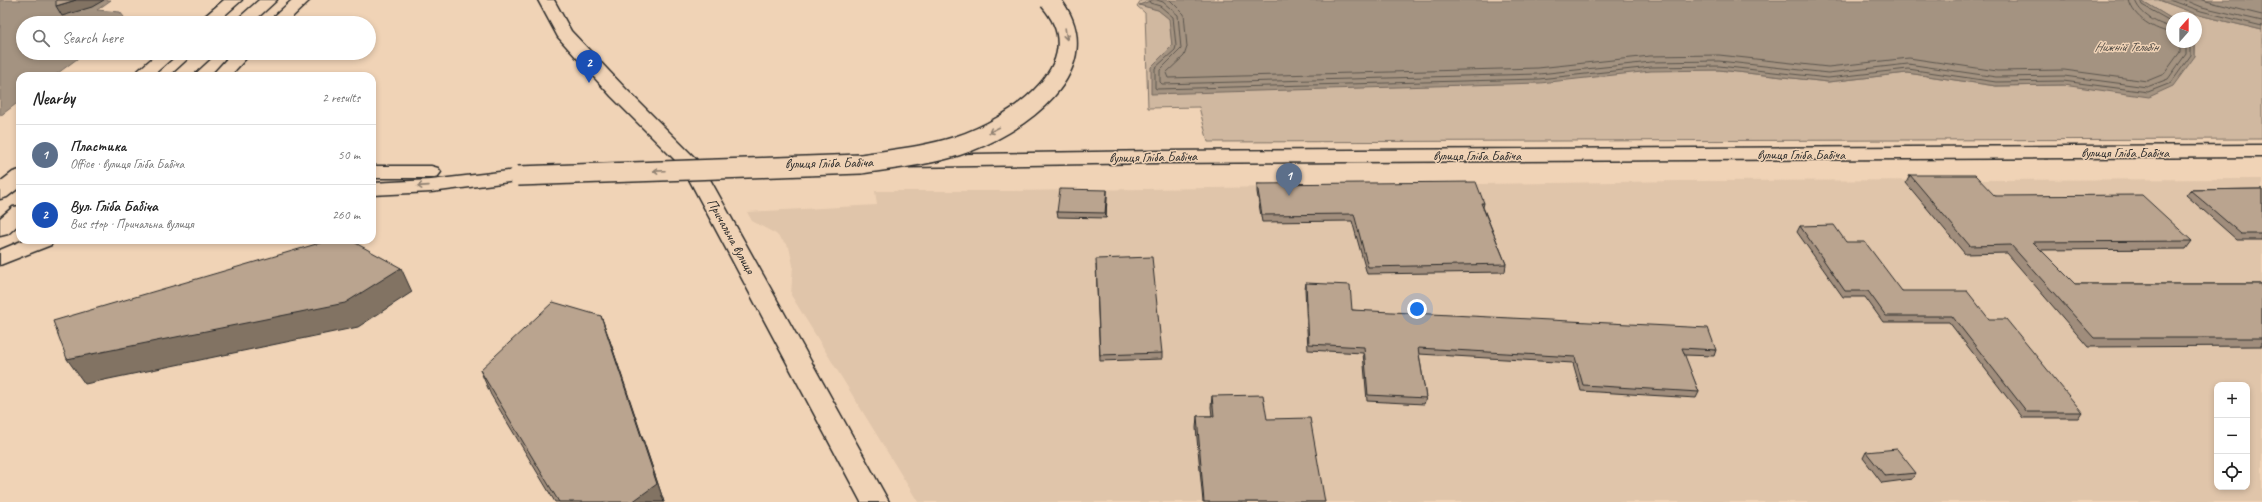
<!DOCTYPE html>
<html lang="en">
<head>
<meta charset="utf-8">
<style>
  :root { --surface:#fff; --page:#f2f2f2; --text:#222; --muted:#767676; --line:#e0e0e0; --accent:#0f766e }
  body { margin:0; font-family:Caveat,sans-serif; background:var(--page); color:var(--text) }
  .controls { position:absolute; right:12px; bottom:12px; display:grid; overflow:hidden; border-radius:8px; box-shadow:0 2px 6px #0003 }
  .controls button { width:36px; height:36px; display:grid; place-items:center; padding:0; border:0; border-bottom:1px solid var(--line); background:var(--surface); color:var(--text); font:20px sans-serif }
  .compass { position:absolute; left:2166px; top:12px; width:36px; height:36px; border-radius:50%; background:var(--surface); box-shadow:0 2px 6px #0003; rotate:21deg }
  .you { position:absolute; left:1417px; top:309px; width:14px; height:14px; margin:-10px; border:3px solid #fff; border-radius:50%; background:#1a73e8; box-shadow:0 0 0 6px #1a73e833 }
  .badge { display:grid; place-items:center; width:26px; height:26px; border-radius:50%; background:var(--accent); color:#fff; font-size:13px; font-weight:700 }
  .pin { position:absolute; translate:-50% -33px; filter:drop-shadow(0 1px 2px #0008) }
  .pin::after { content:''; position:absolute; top:21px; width:14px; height:12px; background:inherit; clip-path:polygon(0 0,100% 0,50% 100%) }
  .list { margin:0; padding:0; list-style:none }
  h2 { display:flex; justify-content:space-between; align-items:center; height:52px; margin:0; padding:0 16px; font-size:17px }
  h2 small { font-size:13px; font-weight:400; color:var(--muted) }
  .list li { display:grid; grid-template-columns:26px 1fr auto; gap:12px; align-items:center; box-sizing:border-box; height:60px; padding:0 16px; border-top:1px solid var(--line) }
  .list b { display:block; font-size:15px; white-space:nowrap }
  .list p { margin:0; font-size:13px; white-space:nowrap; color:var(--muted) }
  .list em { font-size:13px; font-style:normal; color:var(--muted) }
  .icon { flex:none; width:22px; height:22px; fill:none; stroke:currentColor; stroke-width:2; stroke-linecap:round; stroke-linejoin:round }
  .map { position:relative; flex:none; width:2262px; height:502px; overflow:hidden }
  .search { position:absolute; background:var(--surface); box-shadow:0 2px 6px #0003; left:16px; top:16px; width:360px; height:44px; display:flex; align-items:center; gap:10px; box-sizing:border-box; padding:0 14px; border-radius:22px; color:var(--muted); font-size:15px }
  .panel { position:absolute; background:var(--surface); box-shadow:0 2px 6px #0003; left:16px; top:72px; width:360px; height:172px; border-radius:12px }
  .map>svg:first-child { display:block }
  .built { fill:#e0c5aa; fill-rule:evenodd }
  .green { fill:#d0b8a0; stroke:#7e7266 }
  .water { fill:#a49381; stroke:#74695f }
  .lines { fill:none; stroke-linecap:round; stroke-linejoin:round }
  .shore { stroke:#5b554d; stroke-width:1 }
  .minor-casing { stroke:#2b2b2b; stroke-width:3 }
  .major-casing { stroke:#2b2b2b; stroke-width:3 }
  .minor { fill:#f0d3b6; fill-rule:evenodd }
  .major { fill:#f0d3b6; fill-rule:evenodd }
  .major-bridge-casing { stroke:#2b2b2b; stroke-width:22; stroke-linecap:butt }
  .major-bridge { stroke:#f0d3b6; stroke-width:19 }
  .wall { fill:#a08d7b; stroke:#2b2b2b }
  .shaded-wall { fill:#827364; stroke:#2b2b2b }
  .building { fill:#baa48f; stroke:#2b2b2b }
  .oneway { stroke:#8e7f70 }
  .labels { text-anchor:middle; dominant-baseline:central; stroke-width:3; stroke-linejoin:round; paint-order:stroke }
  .far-water-label { font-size:13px; font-style:italic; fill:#494540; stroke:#f0d3b6 }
  .street-label { font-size:14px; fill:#2b2b2b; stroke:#f0d3b6 }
</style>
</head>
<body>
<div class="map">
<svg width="2262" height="502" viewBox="0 0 2262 502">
  <rect width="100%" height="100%" fill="#f0d3b6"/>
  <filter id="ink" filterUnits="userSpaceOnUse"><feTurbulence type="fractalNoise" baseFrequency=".025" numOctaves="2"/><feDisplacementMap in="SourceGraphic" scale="8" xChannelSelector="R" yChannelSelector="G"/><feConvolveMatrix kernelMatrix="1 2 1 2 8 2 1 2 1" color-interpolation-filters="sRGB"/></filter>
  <g filter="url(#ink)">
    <path class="built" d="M2262,179V502H918L791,295L793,265L789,247L776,234L752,221L747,212L877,205L875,191H1013L1681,181ZM2217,385H2247V487H2217Z"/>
    <path class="green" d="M1141,0H1153L1140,5L1158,10L1170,19L1172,47L1151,67L1719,70L1828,82L1907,73L1996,86L2063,85L2195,56L2196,18L2172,19L2141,0H2159L2199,15L2262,30V139L1208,142L1199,107L1148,108L1145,13L1137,6Z"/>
    <g class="water">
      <path d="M0,0H111L97,10L120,12L124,17L121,23H23V53H85L54,76H20V101L0,116Z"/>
      <path d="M1153,0H2141L2172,19V42H2195V56L2173,86L2149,97L2063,85L1996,86L1907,73L1828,82L1719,70L1651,71L1540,83L1151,94V67L1172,46L1169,19L1158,10L1139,5Z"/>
      <path d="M2159,0H2262V30L2199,15Z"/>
    </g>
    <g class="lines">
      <g class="shore">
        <path d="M1149,0L1150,3L1160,6L1173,17L1176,46L1175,50L1155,68V88L1157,89L1539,79L1651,67L1719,66L1828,78L1908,69L1996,82L2063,81L2148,92L2171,83L2191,55V42"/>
        <path d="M1157,0L1163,2L1178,15L1181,49L1160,70V82L1162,84L1539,74L1651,62L1719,61L1828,73L1908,64L1996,77L2064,76L2147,87L2168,79L2186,54V42"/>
        <path d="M1170,0L1184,14L1187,47L1184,56L1166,73L1168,78L1538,68L1650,56L1719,55L1828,67L1909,58L1997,71L2064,70L2147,81L2164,74L2180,52V42"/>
        <path d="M2129,0C2133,18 2155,30 2172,33"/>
        <path d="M2135,0C2139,14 2158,25 2172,27"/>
        <path d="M2140,0L2142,5L2172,22"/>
        <path d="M2170,0L2201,11L2262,26"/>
        <path d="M2185,0L2202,7L2262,21"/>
        <path d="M2202,0L2262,15"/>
      </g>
      <defs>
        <g id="minor">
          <path d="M538,0H554L571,31L625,88L702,165L889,502H861L683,168L611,96L558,37Z"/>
          <path d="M2262,145V157L1158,163L909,167L902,165L899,161L902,157L909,155L1158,151Z"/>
        </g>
        <g id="major">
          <path d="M224,0H242L216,23H197Z"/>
          <path d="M259,0H277L252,23H233Z"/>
          <path d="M292,0H310L286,23H267Z"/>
          <path d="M158,53H178L152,76H132Z"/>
          <path d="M196,53H216L191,76H171Z"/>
          <path d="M232,53H251L230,76H211Z"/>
          <path d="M372,166H431L438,168L441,172L438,176L431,178H372Z"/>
          <path d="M20,170V187L7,197L0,199V182L13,172Z"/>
          <path d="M518,170L525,172L528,176L525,180L431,192L372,195V183L431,180Z"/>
          <path d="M20,206V223L8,234L0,236V218L13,207Z"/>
          <path d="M24,240H54L51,245L0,265V250Z"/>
        </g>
      </defs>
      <use href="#minor" class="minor-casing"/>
      <use href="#major" class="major-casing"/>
      <use href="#minor" class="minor"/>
      <use href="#major" class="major"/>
      <defs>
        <path id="major-bridge" d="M518,176L861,164C893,159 926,156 957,146C1014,128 1107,66 1049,0"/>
      </defs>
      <use href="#major-bridge" class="major-bridge-casing"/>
      <use href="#major-bridge" class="major-bridge"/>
    </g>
    <g class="wall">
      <path d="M1910,175L1995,196L2192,241L2186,249L2041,250L2075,284H2262V346L2088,347L2007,253L1965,254L1906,183Z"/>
      <path d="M1257,184L1484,203L1483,207L1506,264L1505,272L1367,274L1352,221L1262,222L1257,192Z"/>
      <path d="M2262,189V240H2237L2186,195L2190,190Z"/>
      <path d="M1107,196L1106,218L1058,217L1057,212Z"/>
      <path d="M1800,226L1846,242L1902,291L1989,319L2082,412L2078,418H2023L1949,322H1883L1865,297H1843L1797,232Z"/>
      <path d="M1096,265L1162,353V359L1100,361Z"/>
      <path d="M1306,283L1352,310L1716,350L1714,356L1684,355L1699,392L1696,398L1581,391L1573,363L1419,354L1426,398L1424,404L1367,401L1363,353L1308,350L1305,289Z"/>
      <path d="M601,316L610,341L664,502H555L491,395L480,370Z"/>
      <path d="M1212,396L1267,419L1325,502H1203L1196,428L1197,416H1212L1211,407Z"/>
      <path d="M1866,452L1916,473L1912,479L1882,483L1863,458Z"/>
    </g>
    <g class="shaded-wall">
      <path d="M76,0H104L92,7L62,16L56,6Z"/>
      <path d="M1107,190V196L1106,218L1105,213Z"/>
      <path d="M401,268L412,292L358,327L85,384L67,359Z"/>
      <path d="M601,316L610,341L664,502H632Z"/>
    </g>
    <g class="building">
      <path d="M56,0H76L56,6Z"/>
      <path d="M1910,175H1975L1995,196L2142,195L2192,241L2033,242L2075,284H2262V338H2094L2011,245L1970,246Z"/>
      <path d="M1476,182L1484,203H1481L1506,264L1368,267L1354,214L1262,215L1257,184Z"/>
      <path d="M1060,189L1107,190L1105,213L1057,212Z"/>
      <path d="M2262,189V234H2241L2190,190Z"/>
      <path d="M1834,225L1846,242H1865L1902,291H1967L1989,319H2006L2082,412H2027L1952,316H1886L1868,291H1845L1800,226Z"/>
      <path d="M330,240H350L401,268L345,303L67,359L53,321Z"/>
      <path d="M1152,257L1162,353L1100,355L1096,259Z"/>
      <path d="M1306,283L1350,285L1352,310L1708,328L1716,350L1682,348L1699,392L1583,385L1575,357L1418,348L1426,398L1368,395L1364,347L1309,344Z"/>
      <path d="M553,302L601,316L657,484L632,502H559L480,370Z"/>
      <path d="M1263,395L1267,419L1310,418L1325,502H1204L1197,416H1214L1212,396Z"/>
      <path d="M1897,449L1916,473L1885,476L1866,452Z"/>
    </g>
    <defs><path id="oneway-shaft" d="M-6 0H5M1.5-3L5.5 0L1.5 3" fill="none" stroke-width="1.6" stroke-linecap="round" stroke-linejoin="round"/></defs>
    <g class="oneway">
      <use href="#oneway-shaft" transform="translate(1066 34) rotate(82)"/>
      <use href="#oneway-shaft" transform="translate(994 130) rotate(153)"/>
      <use href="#oneway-shaft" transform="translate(659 171) rotate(178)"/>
      <use href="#oneway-shaft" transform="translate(423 186) rotate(176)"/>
    </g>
  </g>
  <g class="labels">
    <g class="far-water-label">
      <text x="2126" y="47">Нижній Тельбін</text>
    </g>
    <g class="street-label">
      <text x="2125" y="152">вулиця Гліба Бабіча</text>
      <text x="1801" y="154">вулиця Гліба Бабіча</text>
      <text x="1477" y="155">вулиця Гліба Бабіча</text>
      <text transform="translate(1153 157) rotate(-1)">вулиця Гліба Бабіча</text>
      <text transform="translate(829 163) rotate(-1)">вулиця Гліба Бабіча</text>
      <text transform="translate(731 236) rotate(61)">Причальна вулиця</text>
    </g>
  </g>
</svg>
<div class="controls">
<button>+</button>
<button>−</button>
<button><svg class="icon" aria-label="locate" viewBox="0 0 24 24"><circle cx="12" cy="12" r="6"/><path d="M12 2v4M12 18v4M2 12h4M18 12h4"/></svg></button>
</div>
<svg class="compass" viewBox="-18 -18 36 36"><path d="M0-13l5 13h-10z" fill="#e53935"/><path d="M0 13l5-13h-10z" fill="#767676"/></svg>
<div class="you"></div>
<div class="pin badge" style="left:1289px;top:196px;background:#5c6f8a">1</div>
<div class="pin badge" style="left:589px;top:83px;background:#1a4fb4">2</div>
<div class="search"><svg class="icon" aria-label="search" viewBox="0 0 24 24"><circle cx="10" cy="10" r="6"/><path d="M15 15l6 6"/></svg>Search here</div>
<section class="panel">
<h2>Nearby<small>2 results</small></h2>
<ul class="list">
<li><span class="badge" style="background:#5c6f8a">1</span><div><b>Пластика</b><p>Office · вулиця Гліба Бабіча</p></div><em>50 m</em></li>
<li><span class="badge" style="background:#1a4fb4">2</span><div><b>Вул. Гліба Бабіча</b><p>Bus stop · Причальна вулиця</p></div><em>260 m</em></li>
</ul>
</section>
</div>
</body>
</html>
